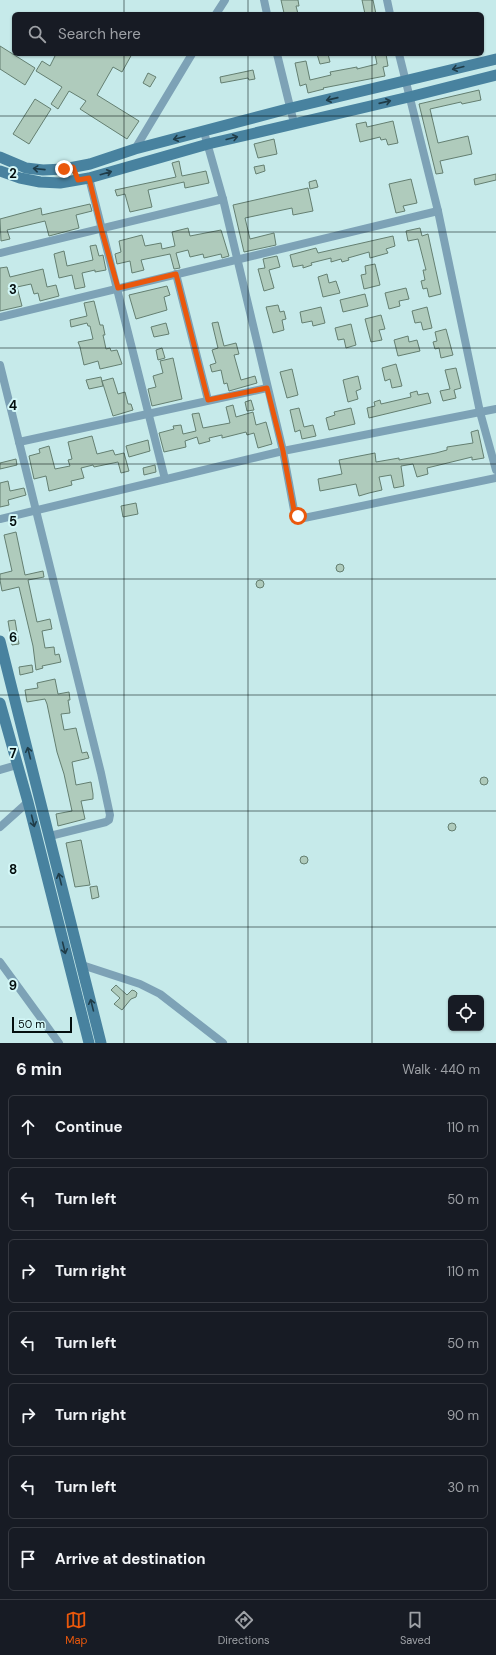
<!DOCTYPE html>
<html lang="en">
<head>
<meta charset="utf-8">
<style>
  :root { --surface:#171b24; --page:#242831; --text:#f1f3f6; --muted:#9ea1a6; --line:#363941; --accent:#ea580c }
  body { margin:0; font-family:"DM Sans",sans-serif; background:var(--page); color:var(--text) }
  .controls { position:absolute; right:12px; bottom:12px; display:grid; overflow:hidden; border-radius:6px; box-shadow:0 1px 3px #0004 }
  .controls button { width:36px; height:36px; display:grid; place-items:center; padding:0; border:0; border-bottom:1px solid var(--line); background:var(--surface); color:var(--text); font:20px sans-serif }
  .scale { position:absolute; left:12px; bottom:10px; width:60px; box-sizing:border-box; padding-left:4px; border:2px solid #030e0e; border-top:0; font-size:11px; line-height:14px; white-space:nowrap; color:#030e0e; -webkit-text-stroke:3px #d3f7f7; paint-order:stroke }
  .stop { position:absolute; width:12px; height:12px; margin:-9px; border:3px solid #ea580c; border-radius:50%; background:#fff }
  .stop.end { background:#ea580c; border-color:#fff; box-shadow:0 1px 4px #0008 }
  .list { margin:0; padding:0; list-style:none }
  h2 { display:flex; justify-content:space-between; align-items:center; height:52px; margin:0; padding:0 16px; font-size:17px }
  h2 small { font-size:13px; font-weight:400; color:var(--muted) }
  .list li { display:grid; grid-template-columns:26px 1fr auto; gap:12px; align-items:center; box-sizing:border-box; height:64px; margin:0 8px 8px; padding:0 8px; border:1px solid var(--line); border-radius:6px }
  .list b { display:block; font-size:15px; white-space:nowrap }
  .list em { font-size:13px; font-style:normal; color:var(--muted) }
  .icon { flex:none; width:22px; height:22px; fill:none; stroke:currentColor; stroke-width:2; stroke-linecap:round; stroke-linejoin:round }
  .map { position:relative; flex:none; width:496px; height:1043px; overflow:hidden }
  .search { position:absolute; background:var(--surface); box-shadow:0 1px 3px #0004; left:12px; right:12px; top:12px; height:44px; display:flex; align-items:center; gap:10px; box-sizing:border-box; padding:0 14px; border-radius:6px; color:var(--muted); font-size:15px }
  .sheet { height:556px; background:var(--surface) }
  nav { display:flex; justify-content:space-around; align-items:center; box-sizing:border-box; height:56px; border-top:1px solid var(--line); background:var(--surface); font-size:11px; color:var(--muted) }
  nav a { display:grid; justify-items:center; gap:2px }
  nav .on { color:var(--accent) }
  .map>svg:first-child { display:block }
  .building { fill:#afcbbc; stroke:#647f71 }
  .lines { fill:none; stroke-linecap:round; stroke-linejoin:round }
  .street { stroke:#7da2b6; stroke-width:8 }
  .secondary { stroke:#48829f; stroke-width:11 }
  .oneway { stroke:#1f3c48 }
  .route { stroke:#ea580c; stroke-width:5 }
  .grid { fill:none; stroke:#030e0e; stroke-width:1; stroke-opacity:0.55 }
  .grid-label { font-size:13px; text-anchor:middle; font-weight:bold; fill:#030e0e; stroke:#d3f7f7; stroke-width:4; stroke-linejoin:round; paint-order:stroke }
</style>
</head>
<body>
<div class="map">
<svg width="496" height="1043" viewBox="0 0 496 1043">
  <rect width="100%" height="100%" fill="#c6eaea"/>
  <g class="building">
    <path d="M281,0H298L299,6H296L298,14L284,13Z"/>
    <path d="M362,0H373L376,14H365Z"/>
    <path d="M0,46L35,68L25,85L0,69Z"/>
    <path d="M56,54H132L122,72L113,67L97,95L139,121L127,139L80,109L86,101L69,91L58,109L51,104L62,87L36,71L42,61L50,66Z"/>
    <path d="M317,54H328L330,62L320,64Z"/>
    <path d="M375,54H386L388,66L383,67L385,76L323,88L324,89L308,93L306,84L300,86L295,63L306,61L310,80L331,75L330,72L357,67V69L377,64Z"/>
    <path d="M253,70L255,79L249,80L248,78L221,83L220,77Z"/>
    <path d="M148,73L156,77L150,87L143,83Z"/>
    <path d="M479,90L481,100L462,104L461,102L430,109L438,143L468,136L472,154L440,161L443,173L436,174L419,104Z"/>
    <path d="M35,99L51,109L29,144L13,134Z"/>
    <path d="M393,121L398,143L388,145L386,139L381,140L380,137L360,142L356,124L366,122L367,127Z"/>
    <path d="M274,139L277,154L258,158L254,144Z"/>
    <path d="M179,161L182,176L206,171L209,183L185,188L184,182L148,190L152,207L130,212L125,194L117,196L115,190L176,177L172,163Z"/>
    <path d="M264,165L265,171L256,174L254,167Z"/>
    <path d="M496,174V180L475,185L474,179Z"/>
    <path d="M411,179L417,203L403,206L405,211L396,213L389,184Z"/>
    <path d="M316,180L318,187L310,189L309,182Z"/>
    <path d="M308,188L313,211L293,215L292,208L245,218L250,239L274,233L276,245L244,252L233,205Z"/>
    <path d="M90,204L92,211L76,215L79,228L49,236L45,221L7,230L10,239L1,241L0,219L41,208L42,215Z"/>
    <path d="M188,228L190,236L221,230L229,256L222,258L221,254L204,258L203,254L190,257L188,250L176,253L180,268L174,269L170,254L141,260L144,270L132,273L130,261L117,264L115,254L121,252L119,241L142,235L145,246L161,243L162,249L175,246L172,232Z"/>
    <path d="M420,228L422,236L428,234L441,294L429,297L427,288L423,289L421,281L425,280L423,270H426L418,239L408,241L406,231Z"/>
    <path d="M393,236L395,246L386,249L388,253L370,258L369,252L348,258L349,260L342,262L341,259L331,262V258L311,263L312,265L303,268V265L293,267L290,255L316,248L318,253Z"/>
    <path d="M96,245L99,256L103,255L106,270L95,272V270L82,273L85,287L75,289L72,275L59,278L54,254L64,251L67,266L93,260L90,246Z"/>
    <path d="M277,256L280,267L269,270L274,288L264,291L258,269L265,268L263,259Z"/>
    <path d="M375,264L380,285L364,289L361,275L366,274L365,266Z"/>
    <path d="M7,267L10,277L43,269L47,287L56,285L59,296L40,301L38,293L34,294L31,284L17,287L22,306L0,311V268Z"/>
    <path d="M327,274L329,283L336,281L340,293L323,297L318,277Z"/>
    <path d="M167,286L170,295L164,297L167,310L136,319L129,295Z"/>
    <path d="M406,288L409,299L399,301L400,306L389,309L385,293Z"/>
    <path d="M365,294L368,306L343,312L340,300Z"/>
    <path d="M94,301L100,325H103L105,335H103L106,349L110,348L111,351L117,350L122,364L100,369L98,361L84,365L80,347L78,342L93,339L90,326H88L87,323L71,327L70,320L87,316L84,303Z"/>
    <path d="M278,305L280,312L284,311L286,319L282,320L284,330L273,333L266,307Z"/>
    <path d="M321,307L325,323L313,326L312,321L302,323L300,312Z"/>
    <path d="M427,307L432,328L423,330L421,322L415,323L412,311Z"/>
    <path d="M381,315L385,329L379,330L382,340L371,342L365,319Z"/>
    <path d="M218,322L224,346L236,343L239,354L234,355L241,380L255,376L257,383L229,391L227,383L224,384L221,370L212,372L210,365L216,363L212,350L218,348L212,323Z"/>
    <path d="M166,323L169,334L154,337L151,327Z"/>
    <path d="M351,324L356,345L346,348L344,339L338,340L335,328Z"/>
    <path d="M446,329L453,355L441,358L439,348L435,349L433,342L437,341L435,332Z"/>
    <path d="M408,336L409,342L417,340L420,351L398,356L394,340Z"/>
    <path d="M162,348L165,358L158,360L156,350Z"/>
    <path d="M173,358L182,399L152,406L148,389L156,387L153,376L163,373L160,361Z"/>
    <path d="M396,364L402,386L392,388L390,379L385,381L382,368Z"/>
    <path d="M456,368L461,388L454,390L456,398L443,401L440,391L450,389L445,370Z"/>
    <path d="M292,369L298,395L287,398L280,372Z"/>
    <path d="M358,376L361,389L356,391L358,399L348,402L343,380Z"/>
    <path d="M101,377L103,386L89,389L86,380Z"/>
    <path d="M113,378L118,394L125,392L128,404H131L133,410L113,416L102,381Z"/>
    <path d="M417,391L418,395L428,393L431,403L369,418L367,408L375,406L374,402L380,400L381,404L411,397L410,393Z"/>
    <path d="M251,400L254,410L247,411L245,402Z"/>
    <path d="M233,405L236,417L253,412L256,425L266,422L272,444L258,448L254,433L247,435L246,432L222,438V435L209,438L210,441L199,444L197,437L185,441L186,447L164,452L159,433L174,429L173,426L181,425L183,434L196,431L192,414L199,413L203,428L230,423L226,407Z"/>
    <path d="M299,408L304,427L313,425L316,436L302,439L300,430L295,432L290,410Z"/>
    <path d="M351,408L355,424L329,430L326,418L335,415L334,412Z"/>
    <path d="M478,430L484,458L472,460V457L427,468L428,474L417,477L413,464L401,466L404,486L394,488L391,475L379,477L382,490L369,493L359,496L356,484L320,491L318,479L342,474L339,460L375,453L376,462L399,458V460L436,453L447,450V447L473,443L471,432Z"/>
    <path d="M92,436L97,454L113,450L115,455L124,453L129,471L121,473L118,462L94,467L93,465L81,468L84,478L71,481L72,485L49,491L46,476L34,479L29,456L40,453L39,449L49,446L55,469L70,466L68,460L72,459L68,442Z"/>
    <path d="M148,440L150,451L129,457L126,446Z"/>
    <path d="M16,459L17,465L0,469V463Z"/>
    <path d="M155,465L156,472L144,475L143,468Z"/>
    <path d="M8,481L10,491L24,488L26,495L8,500L9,505L0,507V483Z"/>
    <path d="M136,503L138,514L123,517L121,506Z"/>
    <path d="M16,532L25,575L43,571L44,577L28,580L37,622L50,619L52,629L42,631L45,648L54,647L55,655L59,654L61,662L42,666L43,668L36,670L33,646L19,587L2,591L0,580V574L12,571L4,535Z"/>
    <circle cx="340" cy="568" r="4"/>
    <circle cx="260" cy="584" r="4"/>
    <path d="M15,620L19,644L12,645L8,621Z"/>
    <path d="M32,665L33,672L20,675L19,667Z"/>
    <path d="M55,679L58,694L69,692L70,700H68L70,713L61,714L64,730L76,728L82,753L87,752L89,758L72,762L76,785L91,782L93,794V799L81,801L85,819L58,826L56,814L72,811L64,774L57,752L47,704L45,699L27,702L25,690L38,688L37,683Z"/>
    <circle cx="484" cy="781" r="4"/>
    <circle cx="452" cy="827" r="4"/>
    <path d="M81,840L90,885L75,887L66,843Z"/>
    <circle cx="304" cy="860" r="4"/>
    <path d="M97,886L99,897L92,899L90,887Z"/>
    <path d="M116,985L127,995L132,990L135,991L137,993L136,997L131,999L122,1010L114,1004L120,998L111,990Z"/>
  </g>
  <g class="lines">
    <g class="street">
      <path d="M264,0L267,14"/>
      <path d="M387,0L390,14"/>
      <path d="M216,14L225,0"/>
      <path d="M277,54L294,123"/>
      <path d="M399,54L438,211L480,412L496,470"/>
      <path d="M204,132L223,199L283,451L294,510L298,516L304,518L496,478"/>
      <path d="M135,149L192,54"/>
      <path d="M89,178L165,479"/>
      <path d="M0,253L223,199"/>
      <path d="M176,274L208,400"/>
      <path d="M0,317L438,211"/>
      <path d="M0,365L101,773L110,815L109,820L106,822L50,836"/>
      <path d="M19,442L267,388"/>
      <path d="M0,519L283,451L496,409"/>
      <path d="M0,770L17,765"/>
      <path d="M0,827L28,802"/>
      <path d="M0,962L59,1043"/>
      <path d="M82,965L140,984L160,994L223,1043"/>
    </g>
    <g class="secondary">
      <path d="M0,157L26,168L43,170L64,169L90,164L135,149L291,108L496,59"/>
      <path d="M0,171L20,178L40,182L60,183L89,178L208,144L409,97L496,75"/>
      <path d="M0,641L101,1043"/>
      <path d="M0,703L28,802L89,1043"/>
    </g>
  </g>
  <defs><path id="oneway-shaft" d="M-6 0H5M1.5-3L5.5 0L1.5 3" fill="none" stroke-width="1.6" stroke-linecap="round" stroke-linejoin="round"/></defs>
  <g class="oneway">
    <use href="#oneway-shaft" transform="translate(458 68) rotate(166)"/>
    <use href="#oneway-shaft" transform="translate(332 99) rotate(167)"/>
    <use href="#oneway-shaft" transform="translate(385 102) rotate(-13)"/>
    <use href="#oneway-shaft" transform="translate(179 138) rotate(166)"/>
    <use href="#oneway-shaft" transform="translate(232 138) rotate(-14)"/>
    <use href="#oneway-shaft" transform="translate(39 169) rotate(-174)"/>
    <use href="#oneway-shaft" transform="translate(106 173) rotate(-16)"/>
    <use href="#oneway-shaft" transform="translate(29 753) rotate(-104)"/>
    <use href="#oneway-shaft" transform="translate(33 821) rotate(76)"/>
    <use href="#oneway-shaft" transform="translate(60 879) rotate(-104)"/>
    <use href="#oneway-shaft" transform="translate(64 948) rotate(76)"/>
    <use href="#oneway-shaft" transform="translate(92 1005) rotate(-104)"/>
  </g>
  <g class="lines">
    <path class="route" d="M64,169L73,167L78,180L89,178L101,228L118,288L176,274L208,400L267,388L283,451L294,510L298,516"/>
  </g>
  <path class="grid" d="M124,0V14M248,0V14M372,0V14M124,54V1043M248,54V1043M372,54V1043M0,116H496M0,232H496M0,348H496M0,464H496M0,579H496M0,695H496M0,811H496M0,927H496"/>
  <g class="grid-label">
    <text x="13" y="178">2</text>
    <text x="13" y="294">3</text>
    <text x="13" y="410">4</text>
    <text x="13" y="526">5</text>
    <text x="13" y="642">6</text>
    <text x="13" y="758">7</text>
    <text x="13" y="874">8</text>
    <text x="13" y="990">9</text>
  </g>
</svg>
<div class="controls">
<button><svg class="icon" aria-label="locate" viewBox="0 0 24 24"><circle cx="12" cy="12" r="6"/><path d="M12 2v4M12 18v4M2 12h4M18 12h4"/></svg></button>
</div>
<div class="scale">50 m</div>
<div class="stop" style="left:298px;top:516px"></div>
<div class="stop end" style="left:64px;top:169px"></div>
<div class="search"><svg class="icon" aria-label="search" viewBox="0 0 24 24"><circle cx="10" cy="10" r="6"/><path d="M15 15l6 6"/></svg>Search here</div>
</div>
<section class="sheet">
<h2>6 min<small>Walk · 440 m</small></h2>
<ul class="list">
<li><svg class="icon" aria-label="ahead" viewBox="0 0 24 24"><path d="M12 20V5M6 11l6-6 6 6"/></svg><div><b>Continue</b></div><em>110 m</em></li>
<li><svg class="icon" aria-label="left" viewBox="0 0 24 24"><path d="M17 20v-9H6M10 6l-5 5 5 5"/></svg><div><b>Turn left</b></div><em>50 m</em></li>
<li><svg class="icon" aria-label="right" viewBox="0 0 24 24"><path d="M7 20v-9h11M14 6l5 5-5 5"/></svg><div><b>Turn right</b></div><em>110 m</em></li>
<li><svg class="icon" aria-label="left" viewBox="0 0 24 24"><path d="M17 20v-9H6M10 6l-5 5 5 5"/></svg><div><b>Turn left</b></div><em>50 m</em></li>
<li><svg class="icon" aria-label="right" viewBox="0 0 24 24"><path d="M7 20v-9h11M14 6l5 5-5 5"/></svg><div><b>Turn right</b></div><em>90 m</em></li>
<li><svg class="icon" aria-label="left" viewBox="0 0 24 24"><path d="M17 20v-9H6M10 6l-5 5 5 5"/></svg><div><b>Turn left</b></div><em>30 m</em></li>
<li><svg class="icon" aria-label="arrive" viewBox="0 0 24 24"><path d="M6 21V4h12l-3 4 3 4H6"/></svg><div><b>Arrive at destination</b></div></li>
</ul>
</section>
<nav>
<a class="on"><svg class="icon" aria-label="map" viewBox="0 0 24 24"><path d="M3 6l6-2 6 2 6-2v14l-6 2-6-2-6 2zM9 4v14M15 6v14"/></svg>Map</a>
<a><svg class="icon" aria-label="directions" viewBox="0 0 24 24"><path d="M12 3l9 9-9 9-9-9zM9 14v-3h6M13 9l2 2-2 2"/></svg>Directions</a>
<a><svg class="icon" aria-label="saved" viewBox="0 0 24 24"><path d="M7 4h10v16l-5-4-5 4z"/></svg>Saved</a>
</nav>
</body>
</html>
